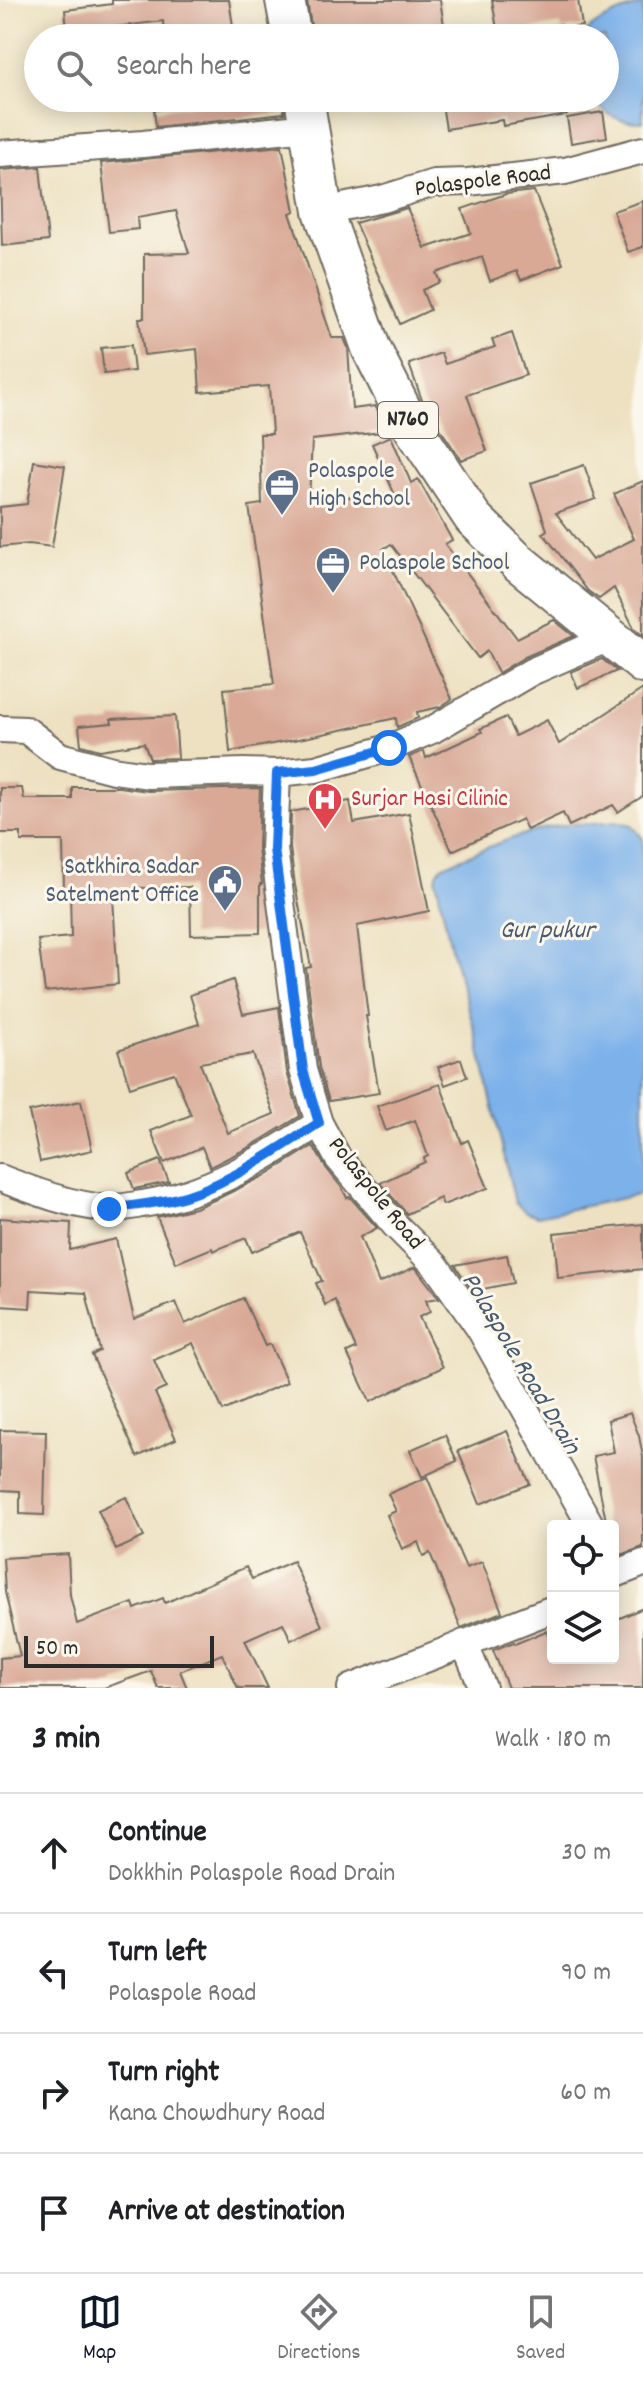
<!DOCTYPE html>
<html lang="en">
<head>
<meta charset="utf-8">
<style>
  :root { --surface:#fff; --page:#f2f2f2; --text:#202124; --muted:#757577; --line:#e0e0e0; --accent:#111827 }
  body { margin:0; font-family:Dekko,sans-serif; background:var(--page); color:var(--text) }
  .controls { position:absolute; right:24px; bottom:24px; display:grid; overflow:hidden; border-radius:8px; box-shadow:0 4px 20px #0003 }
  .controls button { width:72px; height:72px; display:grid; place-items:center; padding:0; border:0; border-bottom:2px solid var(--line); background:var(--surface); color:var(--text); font:40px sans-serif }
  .scale { position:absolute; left:24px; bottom:20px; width:190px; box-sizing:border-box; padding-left:8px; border:4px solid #2b2b2b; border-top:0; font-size:22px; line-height:28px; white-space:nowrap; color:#2b2b2b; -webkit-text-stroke:6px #fbf7ec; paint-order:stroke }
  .stop { position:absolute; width:24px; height:24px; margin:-18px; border:6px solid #1a73e8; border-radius:50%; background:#fff }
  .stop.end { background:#1a73e8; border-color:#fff; box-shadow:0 2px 8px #0008 }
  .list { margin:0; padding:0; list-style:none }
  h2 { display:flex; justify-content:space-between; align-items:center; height:104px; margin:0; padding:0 32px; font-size:34px }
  h2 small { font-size:26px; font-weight:400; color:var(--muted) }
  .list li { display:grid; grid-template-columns:52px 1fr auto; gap:24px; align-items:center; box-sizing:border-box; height:120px; padding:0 32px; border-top:2px solid var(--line) }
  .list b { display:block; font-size:30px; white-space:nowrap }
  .list p { margin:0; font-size:26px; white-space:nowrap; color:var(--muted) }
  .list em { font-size:26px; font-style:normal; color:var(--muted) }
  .icon { flex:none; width:44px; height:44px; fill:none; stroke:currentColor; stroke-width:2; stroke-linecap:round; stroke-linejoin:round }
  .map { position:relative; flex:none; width:643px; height:1688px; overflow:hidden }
  .search { position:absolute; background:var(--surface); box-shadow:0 4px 20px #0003; left:24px; right:24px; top:24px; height:88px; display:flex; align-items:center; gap:20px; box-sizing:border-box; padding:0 28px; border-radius:44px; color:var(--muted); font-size:30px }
  .sheet { height:584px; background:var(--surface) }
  nav { display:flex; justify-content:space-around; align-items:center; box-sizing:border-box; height:112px; border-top:2px solid var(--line); background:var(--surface); font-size:22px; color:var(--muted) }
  nav a { display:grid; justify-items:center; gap:4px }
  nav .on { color:var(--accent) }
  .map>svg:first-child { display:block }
  .water { fill:#7cb1ea; stroke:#546e8a; stroke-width:2 }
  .building { fill:#d9a996; fill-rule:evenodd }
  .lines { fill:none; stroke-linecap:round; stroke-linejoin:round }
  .minor-casing { stroke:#6f6b60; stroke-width:30 }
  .highway-casing { stroke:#6f6b60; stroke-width:42 }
  .minor { stroke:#fff; stroke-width:26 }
  .highway { stroke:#fff; stroke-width:38 }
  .route { stroke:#1a73e8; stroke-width:10 }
  .labels { text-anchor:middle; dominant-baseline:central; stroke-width:6; stroke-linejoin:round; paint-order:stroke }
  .shield { fill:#fbf7ec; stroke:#696865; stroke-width:2 }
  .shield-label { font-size:22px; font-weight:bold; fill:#2b2b2b }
  .street-label { font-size:24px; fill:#2b2b2b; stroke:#fbf7ec }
  .service-label { font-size:24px; fill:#4e5e75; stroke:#fbf7ec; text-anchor:start }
  .health-label { font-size:24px; fill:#be3a42; stroke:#fbf7ec; text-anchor:start }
  .water-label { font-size:26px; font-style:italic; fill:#475a6e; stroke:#fbf7ec }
</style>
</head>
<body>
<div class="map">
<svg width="643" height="1688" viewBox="0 0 643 1688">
  <rect width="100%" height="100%" fill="#fbf7ec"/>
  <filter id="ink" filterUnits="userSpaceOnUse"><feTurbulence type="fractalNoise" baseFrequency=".0125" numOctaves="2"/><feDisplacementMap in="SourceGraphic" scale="16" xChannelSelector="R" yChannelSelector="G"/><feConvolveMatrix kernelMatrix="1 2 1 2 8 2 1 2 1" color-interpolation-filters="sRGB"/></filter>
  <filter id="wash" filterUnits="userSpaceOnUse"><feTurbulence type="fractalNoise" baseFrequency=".006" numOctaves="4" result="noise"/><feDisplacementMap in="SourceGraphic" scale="32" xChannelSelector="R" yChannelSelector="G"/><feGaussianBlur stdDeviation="1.8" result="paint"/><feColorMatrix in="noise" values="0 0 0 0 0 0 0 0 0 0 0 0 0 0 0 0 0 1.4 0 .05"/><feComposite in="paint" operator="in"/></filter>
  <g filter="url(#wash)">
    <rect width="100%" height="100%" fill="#ede1c1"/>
    <g class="water">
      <path d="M643,4V122C619,122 607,117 592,98H605V38H582C591,21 626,10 643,4Z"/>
      <path d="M616,821L632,825L643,839V1194L538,1216L526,1212L515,1203L477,1038L451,948L436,879L438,871L443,866C476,852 517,834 552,827C573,823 595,824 616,821Z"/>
    </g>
    <g id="blocks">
      <g class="building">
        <path d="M112,0H229L233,26L164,34L163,21L97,29L98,35L68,38L65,10L112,4Z"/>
        <path d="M307,0H440L446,38H313Z"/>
        <path d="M492,0H578L582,26L562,29L561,24L498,35Z"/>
        <path d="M264,98H283L284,113L156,127L154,110Z"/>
        <path d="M441,98H564L567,115L503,126L502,120L446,129Z"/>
        <path d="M603,112L607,137L571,143L567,118Z"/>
        <path d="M282,146L295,211L290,213L332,338H344L348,348L352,409L375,406L378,411L381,432L312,440L309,499L395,495L372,444L391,436L411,483L418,479L452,540L445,544L517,638L554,620L574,636L525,657L498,673L487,651L478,658L391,544L383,549L452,699L440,707L417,712L418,718L397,727L396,718L309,737L230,752L224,689L274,684L249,506L262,504L260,434H272L269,386L200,392L197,349L144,355L139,318H144V254L189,253L176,211L137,218L138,229L109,232L101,163Z"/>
        <path d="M40,167L48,241L2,246L0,170Z"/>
        <path d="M534,191L563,264L521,280L517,271L490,281L482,257L436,273L440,282L422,290L430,310L400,324L355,223L407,208L425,248L471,233L462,209L506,194Z"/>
        <path d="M643,201V247L628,252L613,211Z"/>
        <path d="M512,333L526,375L467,395L487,451L461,460L423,403L409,364L441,353L445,364L495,347L492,340Z"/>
        <path d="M131,345L134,371L104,374L101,348Z"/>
        <path d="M34,461L65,466L52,547L29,544L0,547V507L27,504Z"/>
        <path d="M584,465L596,499L556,513L592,560L634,539L614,494L643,481V636L634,628L614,588L599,599L588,591L543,533L547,530L531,483Z"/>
        <path d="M602,659L617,671L578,688L571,672Z"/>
        <path d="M643,689V796L618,812L613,805L569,826L563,813L527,830L522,819L452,851L409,757L424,751L426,758L482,732L480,729L506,717L515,736L547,720L559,744Z"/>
        <path d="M175,716L178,758L150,759L144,743L100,750L81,745L79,726L112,723L111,719Z"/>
        <path d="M72,787H119L148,791L260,788L258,848L262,884H260V933L191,935L190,887L137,888V897H113L118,984L45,992L38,940L71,937L70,891H64L63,841H21V833H0V788H22L24,799H72Z"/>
        <path d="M350,801L354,823L409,813L429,911L357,926L368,1016H366L379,1093L329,1101L319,1067L306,968L311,967L295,885L290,848L291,812Z"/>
        <path d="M233,980L243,1014L279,1007L287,1072L300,1116L248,1148L210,1167L202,1147L164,1163L151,1131L191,1115L174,1073L130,1087L118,1050L199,1024L190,995ZM253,1054L274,1114L228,1133L200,1063Z"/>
        <path d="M461,1059L467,1077L445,1085L438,1067Z"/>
        <path d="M440,1084L462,1143L468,1140L488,1188L443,1205L440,1198L407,1214L380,1183L425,1162L424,1158L428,1156L415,1120L386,1131L377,1106Z"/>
        <path d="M81,1101L92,1150L40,1162L29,1112Z"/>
        <path d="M313,1146L326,1168L342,1188L347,1198L350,1197L377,1228L360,1237L379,1283L415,1267L439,1298L426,1300L430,1312L419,1317L443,1367L370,1402L347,1353L356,1349L335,1300L325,1305L316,1283L322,1281L300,1232L252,1252L246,1238L213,1251L212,1248L176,1263L157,1217L195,1208L219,1198L264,1176Z"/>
        <path d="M160,1160L169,1182L134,1189L128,1173Z"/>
        <path d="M0,1218L71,1223L70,1250L116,1239L134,1319L176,1302L185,1324L243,1298L265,1346L270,1344L287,1382L223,1411L193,1343L154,1360L166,1388L155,1393L176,1439L137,1457L92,1355L100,1351L86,1293L31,1290L30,1308L0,1306Z"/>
        <path d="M643,1224V1269L558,1278L554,1233Z"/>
        <path d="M507,1255L513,1283L473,1291L455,1265Z"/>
        <path d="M630,1413L639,1436L643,1457V1547L613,1558V1526H607L593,1456L614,1452L608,1420Z"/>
        <path d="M0,1430L46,1431L44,1515L20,1514V1491L0,1490Z"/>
        <path d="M507,1431L530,1484L480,1504L458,1451Z"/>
        <path d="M445,1435L457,1461L422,1477L410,1450Z"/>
        <path d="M427,1477L466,1568L482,1562L502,1612L461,1628L430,1553L423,1556L418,1542L402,1549L387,1515L396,1511L388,1494Z"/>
        <path d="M126,1497L144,1537L116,1550L98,1510Z"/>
        <path d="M68,1554L70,1595L77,1624L133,1603L135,1609L163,1598L165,1603L246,1567L252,1579L293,1561L322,1626L291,1640L283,1623L245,1640L268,1688H238L222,1654L180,1671L187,1688H158L151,1671L104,1688H0V1658L20,1656L5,1592L3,1558Z"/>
        <path d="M643,1608V1688H508L493,1650L514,1642L515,1644L546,1631L553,1648V1658H613V1621Z"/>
      </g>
    </g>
  </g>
  <g filter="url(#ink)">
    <use href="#blocks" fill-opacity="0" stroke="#6f6b60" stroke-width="2"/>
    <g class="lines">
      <defs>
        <g id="minor">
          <path d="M0,154L143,144L309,127"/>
          <path d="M323,211L382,199L434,183L468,182L565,171L643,150"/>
          <path d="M0,729L26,730L60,756L113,770L148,775L244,772L277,773L316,769L389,748L432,730L531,672L611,637"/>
          <path d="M277,773L274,849L303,1070L319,1123L338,1158L395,1225L436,1266L480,1329L591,1526"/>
          <path d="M0,1178C34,1191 69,1205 106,1208C118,1209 131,1206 142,1204C209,1194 263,1159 319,1123"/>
          <path d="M613,1575L643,1563"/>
          <path d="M464,1643L483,1688"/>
          <path d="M351,1688L553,1609"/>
        </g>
        <g id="highway">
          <path d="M285,0L292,38"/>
          <path d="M304,98L323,211L371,348L404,414L473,518L518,562L643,664"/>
        </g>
      </defs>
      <use href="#minor" class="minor-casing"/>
      <use href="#highway" class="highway-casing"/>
      <use href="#minor" class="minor"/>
      <use href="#highway" class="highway"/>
    </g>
  </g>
  <g class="lines" filter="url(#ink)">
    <path class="route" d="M109,1209C129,1206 150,1204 170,1200C224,1188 273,1152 319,1123L303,1070L274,849L277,773L316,769L389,748"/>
  </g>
  <defs>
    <symbol id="office-pin" viewBox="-11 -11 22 30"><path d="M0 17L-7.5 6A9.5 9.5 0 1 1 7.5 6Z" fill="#5c6f8a" stroke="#fbf7ec"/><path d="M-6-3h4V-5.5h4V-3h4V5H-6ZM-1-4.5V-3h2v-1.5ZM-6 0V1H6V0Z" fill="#fff"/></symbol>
    <symbol id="hospital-pin" viewBox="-11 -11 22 30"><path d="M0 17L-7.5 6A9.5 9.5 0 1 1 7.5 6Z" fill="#e0444e" stroke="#fbf7ec"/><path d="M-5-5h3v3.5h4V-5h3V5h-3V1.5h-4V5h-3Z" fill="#fff"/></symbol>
    <symbol id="civic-pin" viewBox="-11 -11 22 30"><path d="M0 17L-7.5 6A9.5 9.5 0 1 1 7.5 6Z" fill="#5c6f8a" stroke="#fbf7ec"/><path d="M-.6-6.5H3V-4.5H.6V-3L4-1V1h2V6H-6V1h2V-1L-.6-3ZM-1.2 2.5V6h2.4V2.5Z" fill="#fff"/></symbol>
  </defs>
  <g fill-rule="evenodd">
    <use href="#office-pin" x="262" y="466" width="40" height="54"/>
    <use href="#office-pin" x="313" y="544" width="40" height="54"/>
    <use href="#hospital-pin" x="305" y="780" width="40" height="54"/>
    <use href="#civic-pin" x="205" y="862" width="40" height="54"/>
  </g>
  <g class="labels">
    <rect class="shield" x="378" y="402" width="60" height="36" rx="6"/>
    <g class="shield-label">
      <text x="408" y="420">N760</text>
    </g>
    <g class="street-label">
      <text transform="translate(483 182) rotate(-7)">Polaspole Road</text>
      <text transform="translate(375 1194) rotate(51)">Polaspole Road</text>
    </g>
    <g class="service-label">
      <text x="308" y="472">Polaspole<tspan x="308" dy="28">High School</tspan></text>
      <text x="359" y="564">Polaspole School</text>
      <text x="199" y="868" text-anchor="end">Satkhira Sadar<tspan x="199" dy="28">Satelment Office</tspan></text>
    </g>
    <g class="health-label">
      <text x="351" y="800">Surjar Hasi Cilinic</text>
    </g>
    <g class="water-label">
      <text x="547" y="931">Gur pukur</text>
      <text transform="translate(520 1364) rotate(59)">Polaspole Road Drain</text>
    </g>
  </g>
</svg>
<div class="controls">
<button><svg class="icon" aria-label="locate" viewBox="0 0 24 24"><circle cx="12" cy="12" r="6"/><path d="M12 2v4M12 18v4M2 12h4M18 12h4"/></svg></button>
<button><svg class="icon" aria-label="layers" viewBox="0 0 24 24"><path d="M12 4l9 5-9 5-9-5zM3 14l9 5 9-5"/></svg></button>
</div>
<div class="scale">50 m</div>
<div class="stop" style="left:389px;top:748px"></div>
<div class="stop end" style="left:109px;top:1209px"></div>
<div class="search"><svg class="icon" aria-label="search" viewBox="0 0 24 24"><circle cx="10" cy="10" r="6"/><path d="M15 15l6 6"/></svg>Search here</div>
</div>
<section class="sheet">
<h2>3 min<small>Walk · 180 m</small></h2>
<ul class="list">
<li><svg class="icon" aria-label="ahead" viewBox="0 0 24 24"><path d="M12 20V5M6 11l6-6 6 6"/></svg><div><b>Continue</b><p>Dokkhin Polaspole Road Drain</p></div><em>30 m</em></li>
<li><svg class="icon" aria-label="left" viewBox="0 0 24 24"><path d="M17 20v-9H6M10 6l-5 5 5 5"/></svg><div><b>Turn left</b><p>Polaspole Road</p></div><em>90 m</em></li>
<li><svg class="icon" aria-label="right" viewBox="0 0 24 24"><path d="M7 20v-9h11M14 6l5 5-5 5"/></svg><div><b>Turn right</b><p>Kana Chowdhury Road</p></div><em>60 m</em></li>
<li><svg class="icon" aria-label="arrive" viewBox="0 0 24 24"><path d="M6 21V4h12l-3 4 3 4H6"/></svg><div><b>Arrive at destination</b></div></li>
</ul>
</section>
<nav>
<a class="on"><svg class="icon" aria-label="map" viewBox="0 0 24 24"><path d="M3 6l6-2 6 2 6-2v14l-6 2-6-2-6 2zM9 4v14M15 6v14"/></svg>Map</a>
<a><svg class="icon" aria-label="directions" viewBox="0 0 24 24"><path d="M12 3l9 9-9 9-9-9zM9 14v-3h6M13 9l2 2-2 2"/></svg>Directions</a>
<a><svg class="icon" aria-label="saved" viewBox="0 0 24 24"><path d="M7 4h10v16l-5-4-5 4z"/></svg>Saved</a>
</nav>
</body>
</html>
